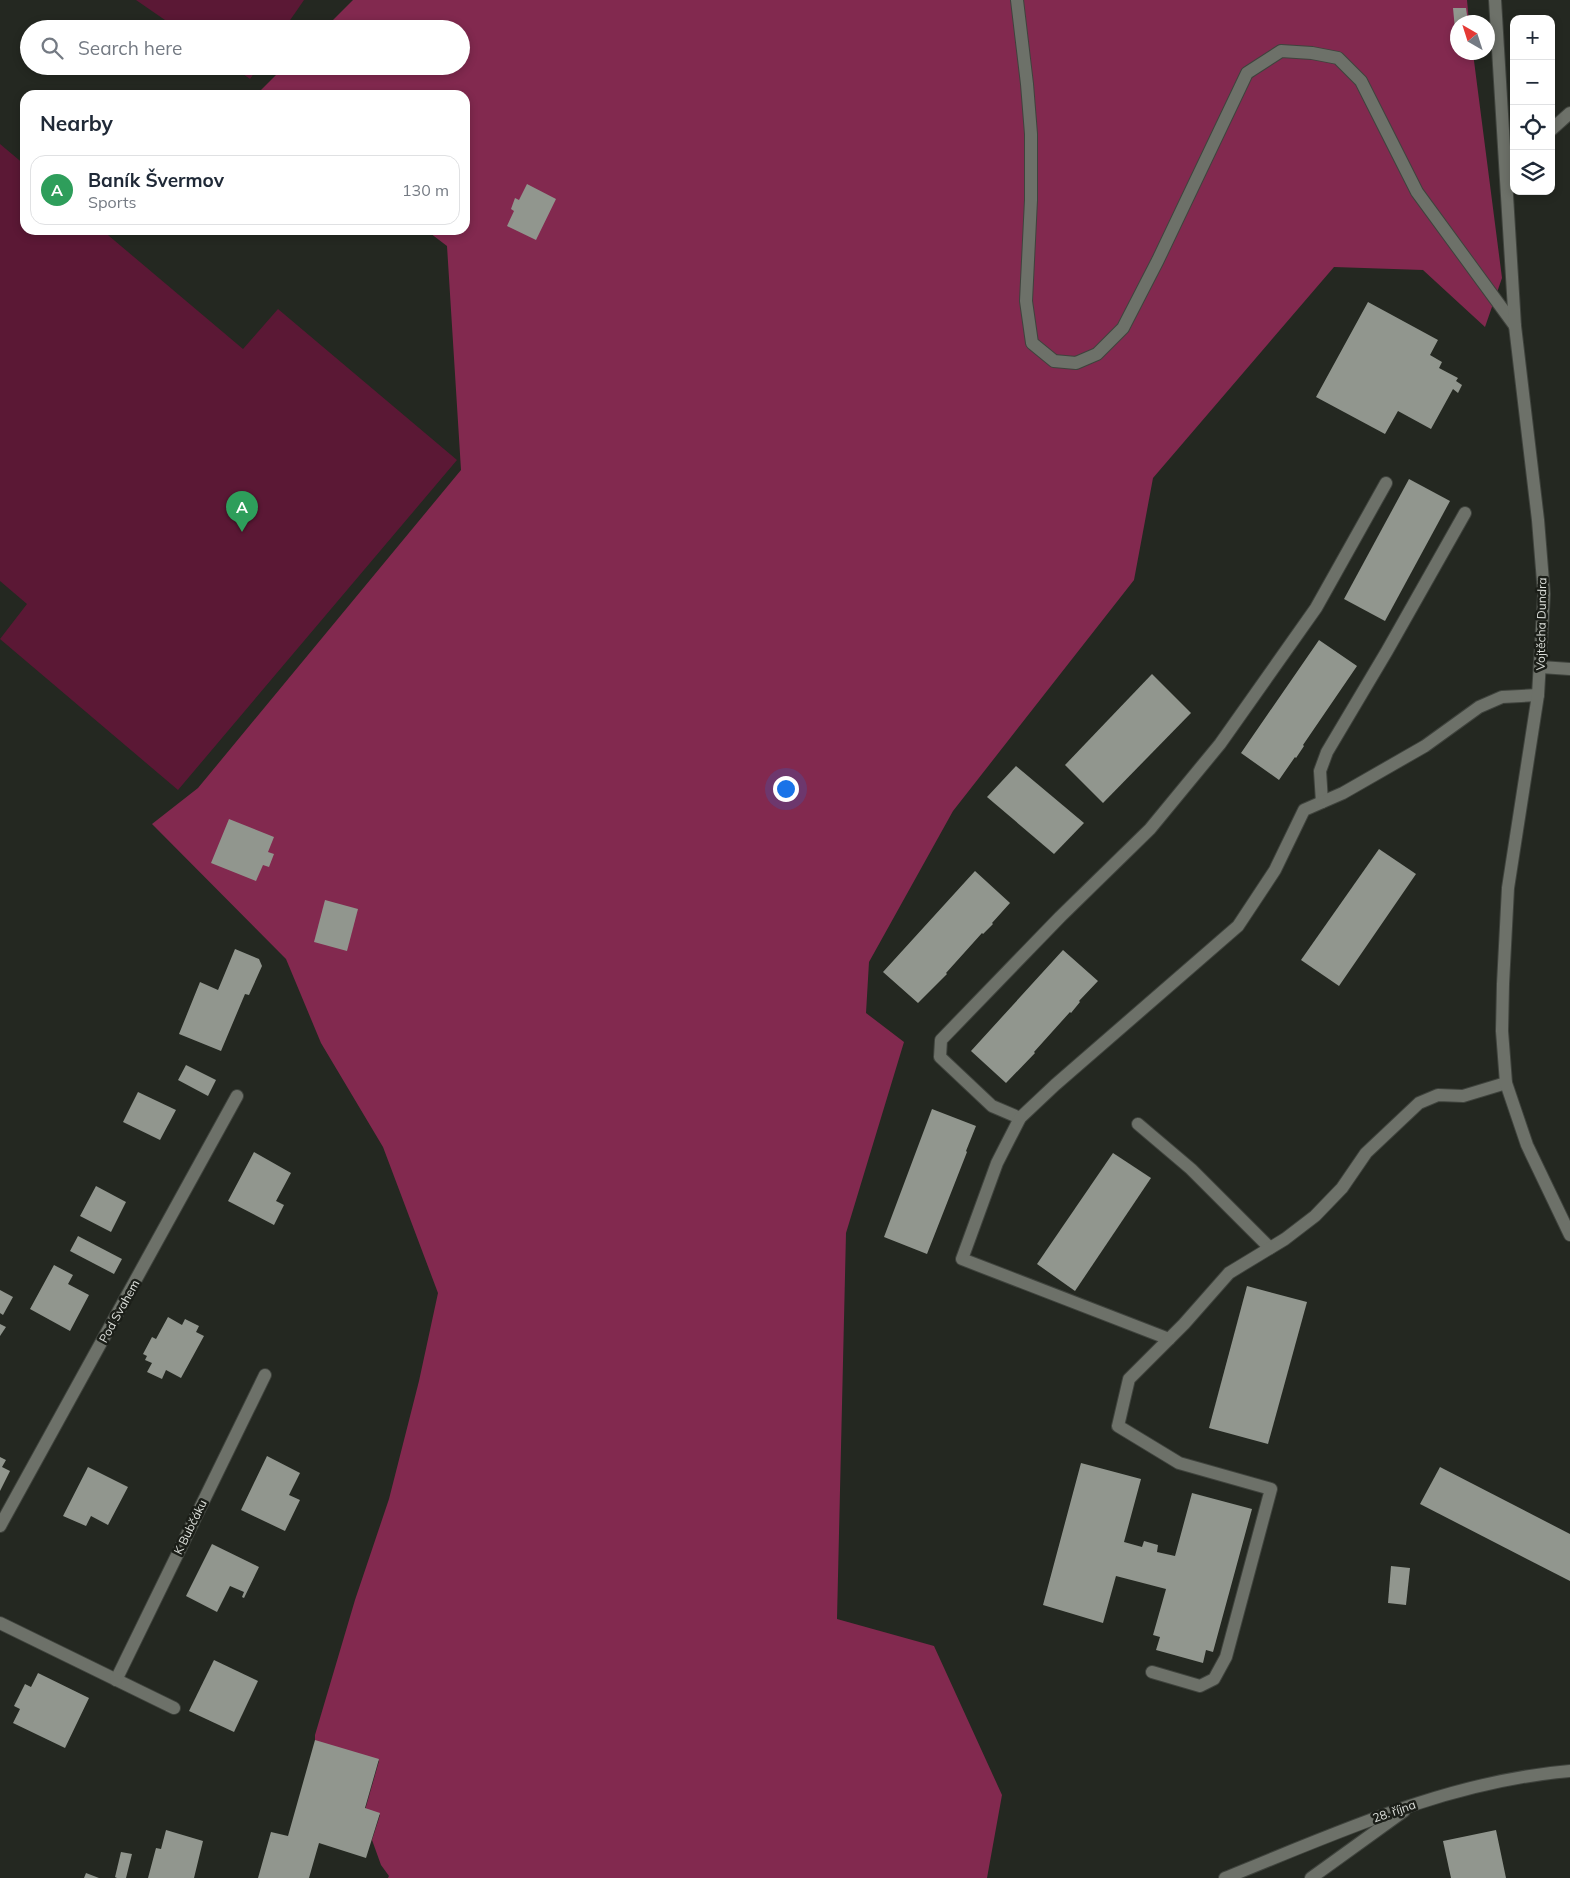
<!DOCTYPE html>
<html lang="en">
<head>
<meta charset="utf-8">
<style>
  :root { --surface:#fff; --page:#f2f2f3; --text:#1f2937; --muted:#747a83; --line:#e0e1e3; --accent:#1a73e8 }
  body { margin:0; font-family:Mulish,sans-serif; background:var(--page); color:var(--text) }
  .controls { position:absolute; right:15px; top:15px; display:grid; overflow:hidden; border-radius:10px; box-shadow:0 2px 8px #0003 }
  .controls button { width:45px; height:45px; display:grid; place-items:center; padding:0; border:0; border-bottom:1px solid var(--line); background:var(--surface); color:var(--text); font:25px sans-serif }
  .compass { position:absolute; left:1450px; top:15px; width:45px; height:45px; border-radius:50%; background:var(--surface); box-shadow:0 2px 8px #0003; rotate:321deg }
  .you { position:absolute; left:785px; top:788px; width:18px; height:18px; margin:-12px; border:4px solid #fff; border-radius:50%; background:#1a73e8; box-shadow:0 0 0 8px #1a73e833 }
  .badge { display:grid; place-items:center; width:32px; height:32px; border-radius:50%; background:var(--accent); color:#fff; font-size:16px; font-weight:700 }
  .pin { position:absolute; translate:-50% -41px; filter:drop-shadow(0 1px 2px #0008) }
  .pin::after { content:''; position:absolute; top:26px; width:18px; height:15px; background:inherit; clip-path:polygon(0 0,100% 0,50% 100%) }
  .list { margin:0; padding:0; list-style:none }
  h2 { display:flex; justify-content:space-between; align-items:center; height:65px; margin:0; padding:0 20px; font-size:21px }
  h2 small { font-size:16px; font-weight:400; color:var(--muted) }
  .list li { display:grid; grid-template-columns:32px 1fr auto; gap:15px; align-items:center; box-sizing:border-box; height:70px; margin:0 10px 10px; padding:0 10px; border:1px solid var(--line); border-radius:15px }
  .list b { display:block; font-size:19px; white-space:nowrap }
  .list p { margin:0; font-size:16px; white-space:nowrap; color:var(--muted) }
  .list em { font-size:16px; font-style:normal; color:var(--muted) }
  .icon { flex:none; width:28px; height:28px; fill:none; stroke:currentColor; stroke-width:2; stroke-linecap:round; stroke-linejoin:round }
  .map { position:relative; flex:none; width:1570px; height:1878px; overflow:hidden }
  .search { position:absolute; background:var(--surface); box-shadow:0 2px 8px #0003; left:20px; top:20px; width:450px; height:55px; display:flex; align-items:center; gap:12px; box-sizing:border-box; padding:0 18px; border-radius:28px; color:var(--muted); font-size:19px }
  .panel { position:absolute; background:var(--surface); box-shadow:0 2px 8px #0003; left:20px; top:90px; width:450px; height:145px; border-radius:15px }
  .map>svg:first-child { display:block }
  .green { fill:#5b1835 }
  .forest { fill:#82294f }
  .building { fill:#91968e }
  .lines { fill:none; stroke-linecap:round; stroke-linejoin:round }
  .lane-casing { stroke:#3f433d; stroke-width:14 }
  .street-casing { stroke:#3f433d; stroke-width:14 }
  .secondary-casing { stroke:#3f433d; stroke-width:14 }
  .lane { stroke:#6d7169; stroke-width:12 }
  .street { stroke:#6d7169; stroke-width:12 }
  .secondary { stroke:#6d7169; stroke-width:12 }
  .labels { text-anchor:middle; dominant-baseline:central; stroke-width:5; stroke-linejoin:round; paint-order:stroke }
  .street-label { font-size:12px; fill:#dde0db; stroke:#1b1e18 }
</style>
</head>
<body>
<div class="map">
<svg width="1570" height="1878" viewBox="0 0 1570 1878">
  <rect width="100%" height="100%" fill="#242821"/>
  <g class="green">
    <path d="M136,0H304L284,29H178Z"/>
    <path d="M232,66H259L250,79Z"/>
    <path d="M0,144L25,165V230H102L243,349L278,309L457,460L178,790L0,639L27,604L0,581Z"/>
  </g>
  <path class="forest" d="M353,0H1467L1469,22H1458V52L1473,53L1502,278L1485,327L1423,270L1334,267L1153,478L1134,580L953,811L869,962L866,1013L904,1042L846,1233L837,1619L934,1646L1002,1795L987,1878H388L389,1876L381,1865L372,1840L380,1815L365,1810L379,1761L315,1742V1735L355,1600L389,1499L419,1381L438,1293L383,1147L321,1043L286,959L152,824L198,788L461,470L447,246L426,230H465V95H256L285,66H461V29H324Z"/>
  <g class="building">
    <path d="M1453,8H1466L1468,22H1458V41L1456,40Z"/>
    <path d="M527,184L556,199L536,240L507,226L514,211L511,209L515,198L519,200Z"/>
    <path d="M1368,302L1438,340L1430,355L1442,362L1439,368L1458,378L1456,381L1462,385L1458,393L1453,389L1431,429L1398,411L1385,434L1316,397Z"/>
    <path d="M1409,479L1450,501L1385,621L1344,599Z"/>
    <path d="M1319,640L1357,666L1303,745L1304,746L1296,758L1295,757L1279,780L1241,753Z"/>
    <path d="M1152,674L1191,713L1103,803L1065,765Z"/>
    <path d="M1016,766L1084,823L1054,854L987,797Z"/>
    <path d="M229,819L274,837L268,852L274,854L269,867L263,865L256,881L211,863Z"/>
    <path d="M1379,849L1416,874L1339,986L1301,960Z"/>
    <path d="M975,871L1010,903L992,923L993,924L983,934L982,933L946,973L947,974L918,1003L883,972Z"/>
    <path d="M325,900L358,909L347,951L314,942Z"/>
    <path d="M235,949L259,959L262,966L249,995L245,994L221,1051L179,1034L200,982L218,990Z"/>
    <path d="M1063,950L1098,981L1079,1001L1080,1002L1071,1013L1070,1012L1034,1052L1035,1053L1006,1083L971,1051Z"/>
    <path d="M186,1065L216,1080L208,1096L178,1080Z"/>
    <path d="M138,1092L176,1110L160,1140L123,1122Z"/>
    <path d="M932,1109L976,1126L966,1151L967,1152L927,1254L884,1237Z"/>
    <path d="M254,1152L291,1173L276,1201L284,1205L274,1225L228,1201Z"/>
    <path d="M1113,1153L1151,1178L1075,1291L1037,1264Z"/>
    <path d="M96,1186L126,1202L111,1232L80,1216Z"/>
    <path d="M78,1236L122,1259L114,1274L70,1251Z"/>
    <path d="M54,1265L73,1275L68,1284L89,1295L70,1331L30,1309Z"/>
    <path d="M1247,1286L1307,1302L1268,1444L1209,1428Z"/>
    <path d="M0,1290L13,1297L3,1315L0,1313Z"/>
    <path d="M168,1317L182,1325L185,1319L199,1326L196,1332L204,1336L181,1378L166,1370L162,1379L147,1372L152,1363L145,1360L147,1356L143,1354L152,1337L156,1339Z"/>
    <path d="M0,1324L6,1327L0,1336Z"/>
    <path d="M267,1456L300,1473L289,1495L300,1500L285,1531L241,1510Z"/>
    <path d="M0,1457L6,1460L2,1467L10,1471L0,1491Z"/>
    <path d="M1081,1463L1141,1479L1124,1542L1142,1547L1144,1541L1158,1545L1157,1552L1175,1556L1192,1493L1252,1509L1213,1652L1206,1650L1203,1663L1156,1650L1160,1637L1153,1635L1166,1589L1116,1576L1103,1623L1043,1605Z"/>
    <path d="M88,1467L128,1487L108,1525L91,1516L86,1526L63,1516Z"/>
    <path d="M1440,1467L1570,1534V1581L1420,1504Z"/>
    <path d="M212,1544L259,1567L244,1598L242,1597L244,1592L230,1586L217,1612L186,1596Z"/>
    <path d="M1391,1566L1410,1568L1406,1605L1388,1603Z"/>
    <path d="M214,1660L258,1681L234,1732L189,1711Z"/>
    <path d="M38,1673L89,1698L65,1748L13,1723L20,1709L14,1706L25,1684L31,1687Z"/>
    <path d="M315,1740L379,1759L365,1808L380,1813L366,1858L319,1843L309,1878H258L271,1832L288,1836Z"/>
    <path d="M166,1830L203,1841L194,1878H148L156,1848L161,1849Z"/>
    <path d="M1496,1830L1506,1878H1451L1443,1841Z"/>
    <path d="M121,1852L132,1854L126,1878H117L115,1877Z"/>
    <path d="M86,1873L99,1878H84Z"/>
  </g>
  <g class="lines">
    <defs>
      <g id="lane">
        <path d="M1541,667L1570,669"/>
        <path d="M1322,802L1320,771L1327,752L1387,651L1465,513"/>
        <path d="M1020,1118L992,1106L940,1057L941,1040L1060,917L1150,829L1220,744L1316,608L1386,483"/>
        <path d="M1138,1124L1191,1169L1270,1248"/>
        <path d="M1169,1339L962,1259L997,1163L1020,1118L1055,1085L1238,926L1275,870L1304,810L1343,793L1425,746L1479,707L1502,697L1538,695"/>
        <path d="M1152,1672L1200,1686L1214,1679L1226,1657L1271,1489L1179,1463L1118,1426L1129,1379L1184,1324L1229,1273L1285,1239L1315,1216L1342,1188L1366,1153L1419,1103L1438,1095L1463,1096L1506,1083"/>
      </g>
      <g id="street">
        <path d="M1017,0L1027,84L1031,134V200L1026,301L1032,343L1054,361L1076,363L1097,354L1123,328L1158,260L1247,73L1281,51L1312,53L1338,58L1361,81L1417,192L1515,326"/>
        <path d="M1495,0L1515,326L1538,520L1544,594L1538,695L1508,888L1503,984L1502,1031L1506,1083L1527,1145L1570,1235"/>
        <path d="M1551,130L1570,113"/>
        <path d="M0,1526L237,1096"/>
        <path d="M0,1623L174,1708"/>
        <path d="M116,1680L265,1375"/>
      </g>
      <g id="secondary">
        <path d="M1225,1878C1337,1833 1448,1781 1570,1771"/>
        <path d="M1311,1878L1404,1811"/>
      </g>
    </defs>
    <use href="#lane" class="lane-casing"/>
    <use href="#street" class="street-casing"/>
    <use href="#secondary" class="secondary-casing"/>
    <use href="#lane" class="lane"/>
    <use href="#street" class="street"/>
    <use href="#secondary" class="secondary"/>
  </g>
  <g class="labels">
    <g class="street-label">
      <text transform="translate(1541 624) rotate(-89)">Vojtěcha Dundra</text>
      <text transform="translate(119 1311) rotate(-61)">Pod Svahem</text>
      <text transform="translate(190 1527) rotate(-64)">K Bubčáku</text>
      <text transform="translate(1394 1811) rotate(-19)">28. října</text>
    </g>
  </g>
</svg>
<div class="controls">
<button>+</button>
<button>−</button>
<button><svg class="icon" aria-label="locate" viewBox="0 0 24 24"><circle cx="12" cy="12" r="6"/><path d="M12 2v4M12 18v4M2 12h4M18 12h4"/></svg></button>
<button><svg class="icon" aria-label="layers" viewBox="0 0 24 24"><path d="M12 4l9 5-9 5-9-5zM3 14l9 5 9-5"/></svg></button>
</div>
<svg class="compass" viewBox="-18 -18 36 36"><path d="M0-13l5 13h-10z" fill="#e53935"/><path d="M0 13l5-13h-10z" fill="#747a83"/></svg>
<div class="you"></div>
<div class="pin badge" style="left:242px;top:532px;background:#2e9e5b">A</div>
<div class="search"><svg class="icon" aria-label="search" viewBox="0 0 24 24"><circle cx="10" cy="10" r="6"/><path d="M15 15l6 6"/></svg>Search here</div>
<section class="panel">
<h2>Nearby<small></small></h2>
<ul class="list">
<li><span class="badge" style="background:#2e9e5b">A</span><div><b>Baník Švermov</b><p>Sports</p></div><em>130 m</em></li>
</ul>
</section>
</div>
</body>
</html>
